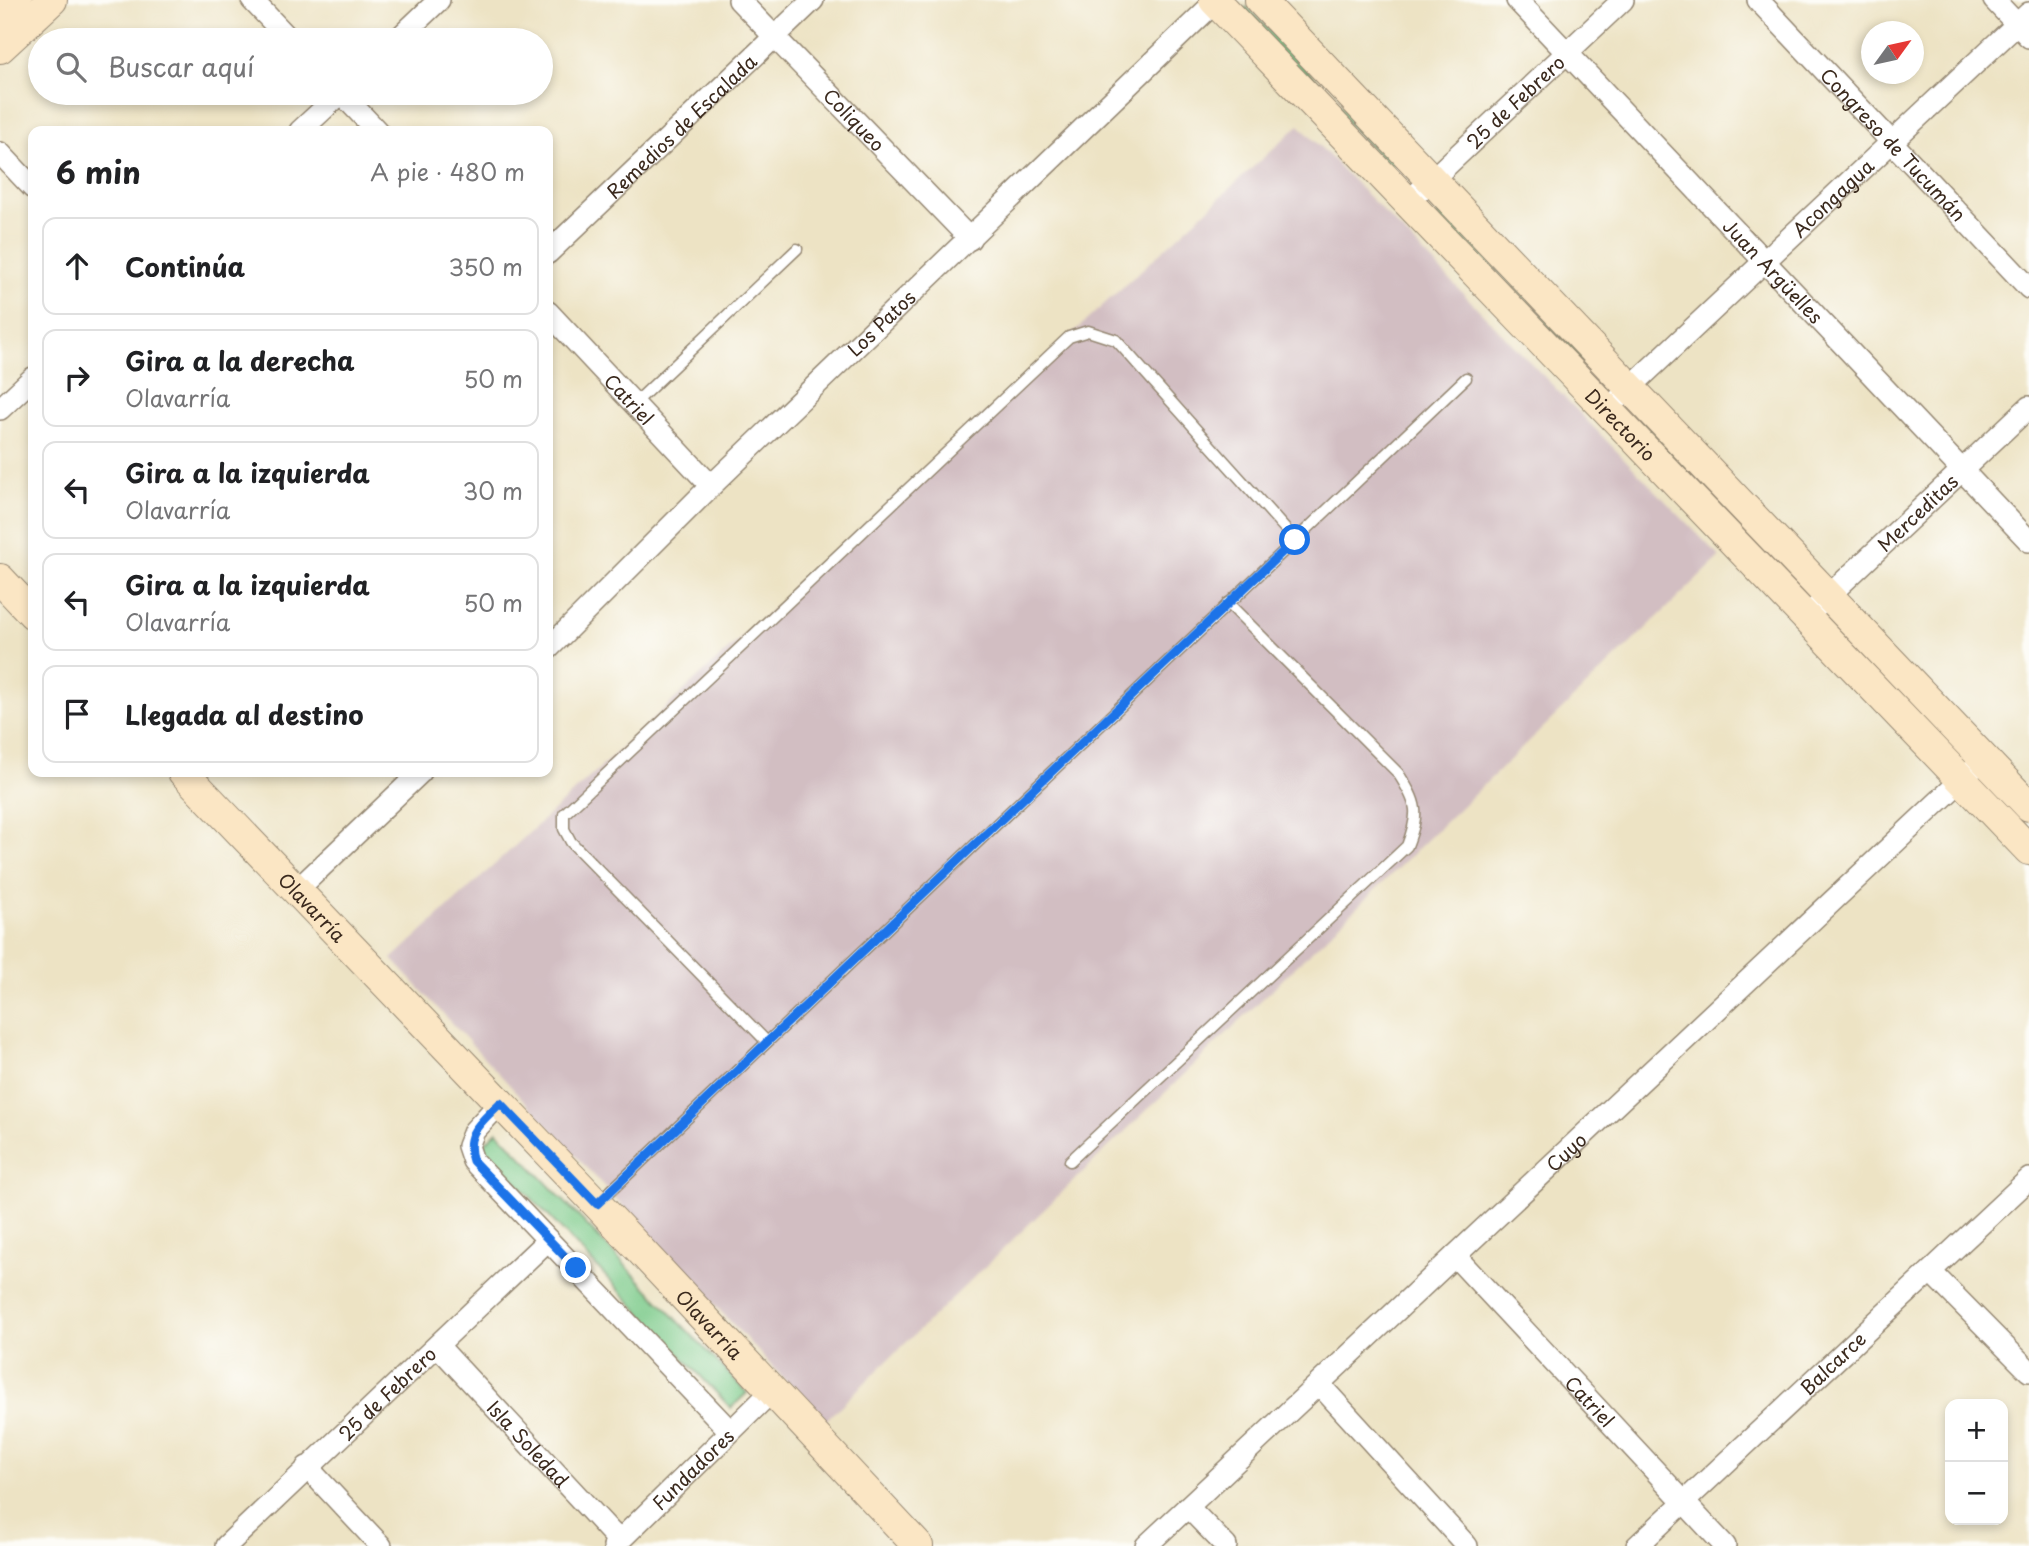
<!DOCTYPE html>
<html lang="es">
<head>
<meta charset="utf-8">
<style>
  :root { --surface:#fff; --page:#f2f2f2; --text:#202124; --muted:#757577; --line:#e0e0e0 }
  body { margin:0; font-family:"Playpen Sans",sans-serif; background:var(--page); color:var(--text) }
  .controls { position:absolute; right:21px; bottom:21px; display:grid; overflow:hidden; border-radius:14px; box-shadow:0 4px 10px #0003 }
  .controls button { width:63px; height:63px; display:grid; place-items:center; padding:0; border:0; border-bottom:2px solid var(--line); background:var(--surface); color:var(--text); font:35px sans-serif }
  .compass { position:absolute; left:1861px; top:21px; width:63px; height:63px; border-radius:50%; background:var(--surface); box-shadow:0 4px 10px #0003; rotate:57deg }
  .stop { position:absolute; width:21px; height:21px; margin:-16px; border:5px solid #1a73e8; border-radius:50%; background:#fff }
  .stop.end { background:#1a73e8; border-color:#fff; box-shadow:0 2px 7px #0008 }
  .list { margin:0; padding:0; list-style:none }
  h2 { display:flex; justify-content:space-between; align-items:center; height:91px; margin:0; padding:0 28px; font-size:30px }
  h2 small { font-size:23px; font-weight:400; color:var(--muted) }
  .list li { display:grid; grid-template-columns:46px 1fr auto; gap:21px; align-items:center; box-sizing:border-box; height:98px; margin:0 14px 14px; padding:0 14px; border:2px solid var(--line); border-radius:14px }
  .list b { display:block; font-size:26px; white-space:nowrap }
  .list p { margin:0; font-size:23px; white-space:nowrap; color:var(--muted) }
  .list em { font-size:23px; font-style:normal; color:var(--muted) }
  .icon { flex:none; width:38px; height:38px; fill:none; stroke:currentColor; stroke-width:2; stroke-linecap:round; stroke-linejoin:round }
  .map { position:relative; flex:none; width:2029px; height:1546px; overflow:hidden }
  .search { position:absolute; background:var(--surface); box-shadow:0 4px 10px #0003; left:28px; top:28px; width:525px; height:77px; display:flex; align-items:center; gap:18px; box-sizing:border-box; padding:0 24px; border-radius:38px; color:var(--muted); font-size:26px }
  .panel { position:absolute; background:var(--surface); box-shadow:0 4px 10px #0003; left:28px; top:126px; width:525px; height:651px; border-radius:14px }
  .map>svg:first-child { display:block }
  .industrial { fill:#d2bec2 }
  .green { fill:#7bca8a; stroke:#5b7a54; stroke-width:2 }
  .lines { fill:none; stroke-linecap:round; stroke-linejoin:round }
  .lane-casing { stroke:#948671; stroke-width:13 }
  .street-casing { stroke:#948671; stroke-width:24 }
  .secondary-casing { stroke:#948671; stroke-width:32 }
  .lane { stroke:#fff; stroke-width:10 }
  .street { stroke:#fff; stroke-width:21 }
  .secondary { stroke:#fbe6c4; stroke-width:30 }
  .route { stroke:#1a73e8; stroke-width:9 }
  .labels { text-anchor:middle; dominant-baseline:central; stroke-width:7; stroke-linejoin:round; paint-order:stroke }
  .street-label { font-size:19px; fill:#3b2a1e; stroke:#fdfcf7 }
</style>
</head>
<body>
<div class="map">
<svg width="2029" height="1546" viewBox="0 0 2029 1546">
  <rect width="100%" height="100%" fill="#fdfcf7"/>
  <filter id="ink" filterUnits="userSpaceOnUse"><feTurbulence type="fractalNoise" baseFrequency=".0143" numOctaves="2"/><feDisplacementMap in="SourceGraphic" scale="14" xChannelSelector="R" yChannelSelector="G"/><feConvolveMatrix kernelMatrix="1 2 1 2 8 2 1 2 1" color-interpolation-filters="sRGB"/></filter>
  <filter id="wash" filterUnits="userSpaceOnUse"><feTurbulence type="fractalNoise" baseFrequency=".00686" numOctaves="4" result="noise"/><feDisplacementMap in="SourceGraphic" scale="28" xChannelSelector="R" yChannelSelector="G"/><feGaussianBlur stdDeviation="1.57" result="paint"/><feColorMatrix in="noise" values="0 0 0 0 0 0 0 0 0 0 0 0 0 0 0 0 0 1.4 0 .05"/><feComposite in="paint" operator="in"/></filter>
  <g filter="url(#wash)">
    <rect width="100%" height="100%" fill="#ede3c4"/>
    <path class="industrial" d="M1299,125L1720,557L824,1422L392,959Z"/>
    <g class="green">
      <path d="M1247,7L1395,163L1390,168L1242,12Z"/>
      <path d="M1442,211L1600,372L1595,377L1437,216Z"/>
      <path d="M1642,418L1790,578L1785,583L1637,423Z"/>
      <path d="M497,1131L747,1393L731,1408L482,1146Z"/>
    </g>
  </g>
  <g filter="url(#ink)">
    <g class="lines">
      <defs>
        <g id="lane">
          <path d="M634,404L797,249"/>
          <path d="M767,1042L571,842L564,829V814L1069,337L1088,331L1116,340L1295,540"/>
          <path d="M1070,1161L1407,846C1420,812 1418,804 1398,773L1228,603"/>
          <path d="M599,1202L1466,378"/>
        </g>
        <g id="street">
          <path d="M252,0L290,40"/>
          <path id="s1" d="M739,0L970,239"/>
          <path id="s2" d="M1517,0L2029,541"/>
          <path id="s3" d="M1758,0L2029,288"/>
          <path d="M1994,0L2029,37"/>
          <path d="M397,40L439,0"/>
          <path d="M341,93L377,131"/>
          <path d="M300,131L341,93"/>
          <path d="M0,153L33,188"/>
          <path id="s4" d="M1408,202L1623,0"/>
          <path id="s5" d="M548,253L813,0"/>
          <path id="s6" d="M548,312L711,486"/>
          <path id="s7" d="M1621,396L2029,13"/>
          <path d="M0,409L33,378"/>
          <path id="s8" d="M1805,618L2029,407"/>
          <path id="s9" d="M548,649L711,486L1217,0"/>
          <path d="M297,890L421,772"/>
          <path d="M500,1103L474,1131L468,1146L473,1161L730,1431"/>
          <path id="s10" d="M1455,1256L1725,1546"/>
          <path d="M1931,1272L2029,1371"/>
          <path id="s11" d="M438,1346L619,1541"/>
          <path d="M1319,1384L1467,1546"/>
          <path d="M307,1467L381,1546"/>
          <path d="M1188,1507L1226,1546"/>
          <path id="s12" d="M226,1546L548,1240"/>
          <path id="s13" d="M614,1546L771,1392"/>
          <path id="s14" d="M1146,1546L1971,771"/>
          <path id="s15" d="M1637,1546L2029,1179"/>
        </g>
        <g id="secondary">
          <path id="s16" d="M1214,0L2029,850"/>
          <path d="M1260,0L2029,806"/>
          <path d="M0,15L17,0"/>
          <path d="M0,48L52,0"/>
          <path d="M0,579L33,614"/>
          <path id="s17" d="M183,772L597,1204L918,1546"/>
        </g>
      </defs>
      <use href="#lane" class="lane-casing"/>
      <use href="#street" class="street-casing"/>
      <use href="#secondary" class="secondary-casing"/>
      <use href="#lane" class="lane"/>
      <use href="#street" class="street"/>
      <use href="#secondary" class="secondary"/>
    </g>
  </g>
  <g class="lines" filter="url(#ink)">
    <path class="route" d="M576,1268L473,1161C463,1133 482,1122 500,1103L597,1204L1295,540"/>
  </g>
  <g class="labels">
    <g class="street-label">
      <text stroke="none"><textPath href="#s4" startOffset="147">25 de Febrero</textPath></text>
      <text stroke="none"><textPath href="#s1" startOffset="166">Coliqueo</textPath></text>
      <text stroke="none"><textPath href="#s5" startOffset="184">Remedios de Escalada</textPath></text>
      <text stroke="none"><textPath href="#s3" startOffset="198">Congreso de Tucumán</textPath></text>
      <text stroke="none"><textPath href="#s7" startOffset="290">Acongagua</textPath></text>
      <text stroke="none"><textPath href="#s2" startOffset="373">Juan Argüelles</textPath></text>
      <text stroke="none"><textPath href="#s9" startOffset="466">Los Patos</textPath></text>
      <text stroke="none"><textPath href="#s6" startOffset="119">Catriel</textPath></text>
      <text stroke="none"><textPath href="#s16" startOffset="588">Directorio</textPath></text>
      <text stroke="none"><textPath href="#s8" startOffset="154">Merceditas</textPath></text>
      <text stroke="none"><textPath href="#s17" startOffset="187">Olavarría</textPath></text>
      <text stroke="none"><textPath href="#s14" startOffset="576">Cuyo</textPath></text>
      <text stroke="none"><textPath href="#s17" startOffset="763">Olavarría</textPath></text>
      <text stroke="none"><textPath href="#s15" startOffset="268">Balcarce</textPath></text>
      <text stroke="none"><textPath href="#s12" startOffset="222">25 de Febrero</textPath></text>
      <text stroke="none"><textPath href="#s10" startOffset="198">Catriel</textPath></text>
      <text stroke="none"><textPath href="#s11" startOffset="133">Isla Soledad</textPath></text>
      <text stroke="none"><textPath href="#s13" startOffset="110">Fundadores</textPath></text>
    </g>
  </g>
</svg>
<div class="controls">
<button>+</button>
<button>−</button>
</div>
<svg class="compass" viewBox="-18 -18 36 36"><path d="M0-13l5 13h-10z" fill="#e53935"/><path d="M0 13l5-13h-10z" fill="#757577"/></svg>
<div class="stop" style="left:1295px;top:540px"></div>
<div class="stop end" style="left:576px;top:1268px"></div>
<div class="search"><svg class="icon" aria-label="search" viewBox="0 0 24 24"><circle cx="10" cy="10" r="6"/><path d="M15 15l6 6"/></svg>Buscar aquí</div>
<section class="panel">
<h2>6 min<small>A pie · 480 m</small></h2>
<ul class="list">
<li><svg class="icon" aria-label="ahead" viewBox="0 0 24 24"><path d="M12 20V5M6 11l6-6 6 6"/></svg><div><b>Continúa</b></div><em>350 m</em></li>
<li><svg class="icon" aria-label="right" viewBox="0 0 24 24"><path d="M7 20v-9h11M14 6l5 5-5 5"/></svg><div><b>Gira a la derecha</b><p>Olavarría</p></div><em>50 m</em></li>
<li><svg class="icon" aria-label="left" viewBox="0 0 24 24"><path d="M17 20v-9H6M10 6l-5 5 5 5"/></svg><div><b>Gira a la izquierda</b><p>Olavarría</p></div><em>30 m</em></li>
<li><svg class="icon" aria-label="left" viewBox="0 0 24 24"><path d="M17 20v-9H6M10 6l-5 5 5 5"/></svg><div><b>Gira a la izquierda</b><p>Olavarría</p></div><em>50 m</em></li>
<li><svg class="icon" aria-label="arrive" viewBox="0 0 24 24"><path d="M6 21V4h12l-3 4 3 4H6"/></svg><div><b>Llegada al destino</b></div></li>
</ul>
</section>
</div>
</body>
</html>
